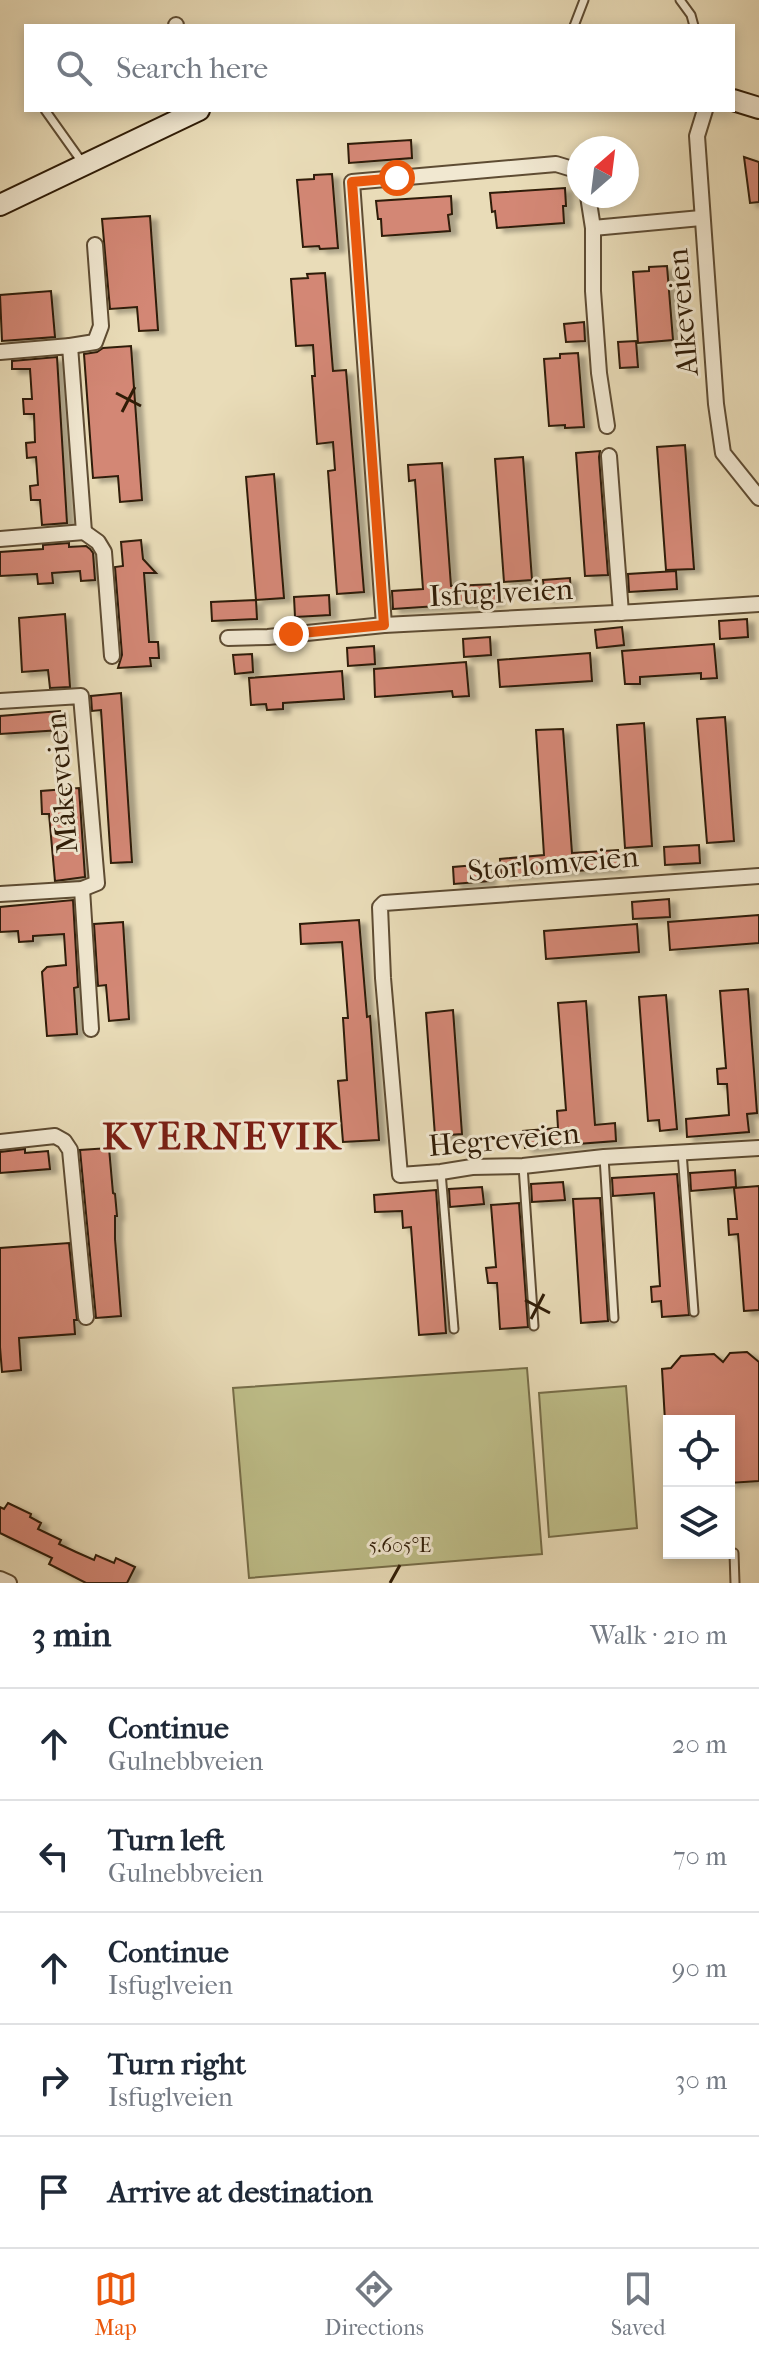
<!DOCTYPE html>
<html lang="en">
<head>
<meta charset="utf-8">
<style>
  :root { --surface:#fff; --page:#f2f2f3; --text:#1f2937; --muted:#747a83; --line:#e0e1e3; --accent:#ea580c }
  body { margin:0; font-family:"IM FELL French Canon",serif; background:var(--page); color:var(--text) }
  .controls { position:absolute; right:24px; bottom:24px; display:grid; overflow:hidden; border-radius:0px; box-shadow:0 4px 12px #0003 }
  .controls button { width:72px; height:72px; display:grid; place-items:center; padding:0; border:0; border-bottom:2px solid var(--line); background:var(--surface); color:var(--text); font:40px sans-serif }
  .compass { position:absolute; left:567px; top:136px; width:72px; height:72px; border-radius:50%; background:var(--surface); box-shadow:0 4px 12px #0003; rotate:28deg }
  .stop { position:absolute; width:24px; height:24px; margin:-18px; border:6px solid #ea580c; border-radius:50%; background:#fff }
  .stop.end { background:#ea580c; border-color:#fff; box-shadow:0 2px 8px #0008 }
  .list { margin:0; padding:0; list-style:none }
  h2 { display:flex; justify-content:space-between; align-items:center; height:104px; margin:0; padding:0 32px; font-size:34px }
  h2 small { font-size:26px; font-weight:400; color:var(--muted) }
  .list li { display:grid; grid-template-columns:52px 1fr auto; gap:24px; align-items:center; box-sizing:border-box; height:112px; padding:0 32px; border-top:2px solid var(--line) }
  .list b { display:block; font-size:30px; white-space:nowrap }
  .list p { margin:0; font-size:26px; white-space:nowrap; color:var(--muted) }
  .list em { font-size:26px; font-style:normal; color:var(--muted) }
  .icon { flex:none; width:44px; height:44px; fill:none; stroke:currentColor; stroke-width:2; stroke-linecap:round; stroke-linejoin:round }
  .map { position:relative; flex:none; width:759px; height:1583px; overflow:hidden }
  .search { position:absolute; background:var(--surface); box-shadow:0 4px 12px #0003; left:24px; right:24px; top:24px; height:88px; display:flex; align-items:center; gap:20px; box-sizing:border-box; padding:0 28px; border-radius:0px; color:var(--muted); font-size:30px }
  .sheet { height:664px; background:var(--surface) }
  nav { display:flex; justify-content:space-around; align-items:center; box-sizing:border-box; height:112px; border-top:2px solid var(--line); background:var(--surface); font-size:22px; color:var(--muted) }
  nav a { display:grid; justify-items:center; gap:4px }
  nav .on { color:var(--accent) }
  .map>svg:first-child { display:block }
  .green { fill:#bebe89; stroke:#766d48; stroke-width:2 }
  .building { fill:#d38774; stroke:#2f1c07; stroke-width:2; filter:url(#shadow) }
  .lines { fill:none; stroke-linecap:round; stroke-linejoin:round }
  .lane-casing { stroke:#5e4c33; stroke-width:11 }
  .street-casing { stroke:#5e4c33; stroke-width:18 }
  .secondary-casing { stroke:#2f1c07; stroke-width:24 }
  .lane { stroke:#f1e8d1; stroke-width:7 }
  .street { stroke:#f1e8d1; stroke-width:14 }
  .secondary { stroke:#f1e8d1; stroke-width:20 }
  .route { stroke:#ea580c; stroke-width:10 }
  .ticks { fill:none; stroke:#2f1c07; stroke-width:3 }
  .labels { text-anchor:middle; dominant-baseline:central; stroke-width:6; stroke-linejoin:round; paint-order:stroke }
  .street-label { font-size:30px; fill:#2f1c07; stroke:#f1e8d1 }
  .district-label { font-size:38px; font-weight:bold; letter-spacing:2px; fill:#7a1f14; stroke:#f1e8d1 }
  .ticks-label { font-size:20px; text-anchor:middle; fill:#2f1c07; stroke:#f1e8d1; stroke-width:6; stroke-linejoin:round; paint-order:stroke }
</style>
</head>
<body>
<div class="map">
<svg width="759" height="1583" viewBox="0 0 759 1583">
  <defs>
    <filter id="shadow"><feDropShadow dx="7" dy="4" stdDeviation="2" flood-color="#0004"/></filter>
  </defs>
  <rect width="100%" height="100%" fill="#e9dcb8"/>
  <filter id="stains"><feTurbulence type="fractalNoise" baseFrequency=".0025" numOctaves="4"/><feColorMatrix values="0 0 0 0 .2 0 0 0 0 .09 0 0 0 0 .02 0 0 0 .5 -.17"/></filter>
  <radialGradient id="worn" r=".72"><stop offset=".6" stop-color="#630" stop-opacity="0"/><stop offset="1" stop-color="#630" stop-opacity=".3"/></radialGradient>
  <g class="green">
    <path d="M527,1368L542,1554L249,1578L233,1388Z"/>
    <path d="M626,1386L637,1528L549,1537L539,1393Z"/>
  </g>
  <g class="building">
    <path d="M411,140L412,158L349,163L348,144Z"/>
    <path d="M744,157L759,162V202L750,203Z"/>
    <path d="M332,174L338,248L320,249L319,246L303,247L297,180L314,179V175Z"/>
    <path d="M565,188L566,206H563L564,223L497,228L495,211L492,212L490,193Z"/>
    <path d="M451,196L452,214L448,215L450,231L382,236L381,219H378L376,201Z"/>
    <path d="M150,216L158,330L139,331L137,307L110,309L102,219Z"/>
    <path d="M667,266L673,340L638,343L633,272L649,271V267Z"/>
    <path d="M325,273L333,371L346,370L364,592L337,594L328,471L335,470L333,442L317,444L312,376H315L313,345L296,346L291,279L308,278L307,274Z"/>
    <path d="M51,291L55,337L2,341L0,295Z"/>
    <path d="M584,322L585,341L566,342L564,324Z"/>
    <path d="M636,341L638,367L620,368L618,342Z"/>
    <path d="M131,346L142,500L120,502L118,476L93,478L84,354L97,352L103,348Z"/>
    <path d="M578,353L584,427L565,428V425L549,426L544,359L560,358V354Z"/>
    <path d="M57,357L67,523L42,525L40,500H31L30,486L38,485L36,457L27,458L26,443L35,442L34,414H24L23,399H32L30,369H12V361Z"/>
    <path d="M685,445L694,569L666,570L657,447Z"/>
    <path d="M600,451L599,457L608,575L585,576L576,453Z"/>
    <path d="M523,457L532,580L504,582L495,459Z"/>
    <path d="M442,463L451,586L496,584L497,602L393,609L392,591L423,589L415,480L409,481L408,465Z"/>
    <path d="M274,474L284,598L256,600L246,477Z"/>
    <path d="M141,540L143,559L156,573H144L149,642H158L159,658H150L151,666L118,668L122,655L115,567L123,566L121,542Z"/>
    <path d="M69,543V547L86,546L90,549L93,553L95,580L81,581L80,571L52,573L53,583L38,584L37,574L0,576V552L43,549V545Z"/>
    <path d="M676,571L677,589L629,592L628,574Z"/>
    <path d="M570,578L571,596L545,598L543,580Z"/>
    <path d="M329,595L330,615L295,617L294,597Z"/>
    <path d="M256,600L257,619L212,621L211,602Z"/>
    <path d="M65,614L70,687L50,688L48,670L22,672L19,618Z"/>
    <path d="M747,619L748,637L720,639L719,621Z"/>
    <path d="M622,627L624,645L597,648L595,630Z"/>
    <path d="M490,637L491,655L464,657L463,639Z"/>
    <path d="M714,644L717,678L701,679V673L640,677V684H625L622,651Z"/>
    <path d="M374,646L375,664L348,666L347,648Z"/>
    <path d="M590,653L592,681L500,687L498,660Z"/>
    <path d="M252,654L253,672L235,674L233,655Z"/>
    <path d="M466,662L469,696L453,697L452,691L375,697L374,669Z"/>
    <path d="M342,671L344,699L283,703V709L267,710L266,704L251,705L249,678Z"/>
    <path d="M121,693L132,862L111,863L101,710L92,711L91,696Z"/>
    <path d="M60,711L61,730L0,734V716Z"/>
    <path d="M725,717L734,841L707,843L697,719Z"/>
    <path d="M644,723L652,846L625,848L617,725Z"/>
    <path d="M563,729L572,853L618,850L619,868L501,876L500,859L544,855L536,730Z"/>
    <path d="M79,788L85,877L55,881L49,814H42L41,791Z"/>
    <path d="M699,845L700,863L665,865L664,847Z"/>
    <path d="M488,864L489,881L454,884L453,867Z"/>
    <path d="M669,899L670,917L633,919L632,902Z"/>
    <path d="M73,900L78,987L74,988L77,1034L47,1036L42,972L47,967L66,965L64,934L33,936V941L19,942L18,931L0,932V907Z"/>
    <path d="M759,915V943L670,950L668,922Z"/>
    <path d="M359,920L367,1017L370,1016L379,1140L343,1142L338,1081L347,1080L343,1018H348L342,942L301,944L300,924Z"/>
    <path d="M123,922L129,1019L109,1021L106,985L98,986L94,924Z"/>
    <path d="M637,924L639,952L546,959L544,931Z"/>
    <path d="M748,989L757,1113L747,1114L749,1132L687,1137L686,1119L729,1115L727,1084H718L717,1069L726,1068L720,991Z"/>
    <path d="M666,995L677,1129L660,1131L659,1120L648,1121L639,997Z"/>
    <path d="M586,1001L595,1125L615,1123L616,1141L525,1148L523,1131L558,1128L557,1111L566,1110L558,1003Z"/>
    <path d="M453,1010L462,1134L435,1136L426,1013Z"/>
    <path d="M109,1148L113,1193L115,1194L117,1216H115V1239L121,1316L96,1318L80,1150Z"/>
    <path d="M25,1149V1153L48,1151L50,1169L0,1173V1152Z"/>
    <path d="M735,1170L736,1187L691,1191L690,1173Z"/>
    <path d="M677,1174L689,1315L662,1317L661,1301L652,1302L651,1287L660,1286L654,1193L613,1196L612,1178Z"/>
    <path d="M563,1182L565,1200L532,1202L531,1184Z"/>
    <path d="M759,1186V1310L744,1311L738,1234L729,1235L728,1219H737L734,1188Z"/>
    <path d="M482,1187L484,1204L450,1207L449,1189Z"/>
    <path d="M436,1190L446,1333L419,1335L411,1227L403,1228L402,1211L375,1212L374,1195Z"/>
    <path d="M600,1198L608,1321L581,1323L573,1199Z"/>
    <path d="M519,1203L528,1327L500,1329L497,1283H488L486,1268L496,1267L491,1205Z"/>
    <path d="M69,1243L77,1320H74L75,1334L19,1338L21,1370L2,1372L0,1347V1248Z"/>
    <path d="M747,1352L759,1362V1481L729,1483V1421H665L662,1369L671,1368L681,1356L714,1354L723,1362L730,1353Z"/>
    <path d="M8,1503L31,1514L30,1517L41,1523L38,1529L61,1540L59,1544L76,1552L94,1560L96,1555L114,1563L116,1558L135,1567L127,1583H86L49,1564L52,1558L0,1533V1507L4,1509Z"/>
  </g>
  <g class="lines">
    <defs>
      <g id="lane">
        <path d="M680,0L691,15L694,26"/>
        <path d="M574,26L584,0"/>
        <path d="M45,110L82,162"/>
        <path d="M682,1152L694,1312"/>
        <path d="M604,1157L614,1318"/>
        <path d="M523,1166L534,1326"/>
        <path d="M441,1172L454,1329"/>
        <path d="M734,1553L735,1583"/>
      </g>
      <g id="street">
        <path d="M176,25V26"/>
        <path d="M705,110L697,136L716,404L723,453L759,498"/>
        <path d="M588,196L593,228V291L599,373L607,426"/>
        <path d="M593,228L701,218"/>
        <path d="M70,346L95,342L101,326L95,245"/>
        <path d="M0,352L70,346L84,532L0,539"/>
        <path d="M609,456L621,613"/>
        <path d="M84,532L98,542L104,552L112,656"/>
        <path d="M384,625L352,182L556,164L579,171"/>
        <path d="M228,638L268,637L384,625L635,612L759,604"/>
        <path d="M0,701L81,696L97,883L82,889L0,894"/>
        <path d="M759,876L384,903L380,907L383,978L400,1175L441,1172L472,1167L523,1166L604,1157L759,1148"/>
        <path d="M82,889L91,1029"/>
        <path d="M0,1142L55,1136L64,1141L70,1150L86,1317"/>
        <path d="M0,1579L9,1583"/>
      </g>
      <g id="secondary">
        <path d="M733,100L759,108"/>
        <path d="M0,205L199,110"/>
      </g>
    </defs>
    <use href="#lane" class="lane-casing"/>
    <use href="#street" class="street-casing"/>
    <use href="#secondary" class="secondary-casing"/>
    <use href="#lane" class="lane"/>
    <use href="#street" class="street"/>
    <use href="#secondary" class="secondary"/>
  </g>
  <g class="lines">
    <path class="route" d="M291,634L384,625L352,182L397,178"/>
  </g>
  <path class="ticks" d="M116,393L141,406M122,412L135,387M525,1300L550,1313M531,1319L544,1294M390,1583L400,1565"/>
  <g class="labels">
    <g class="street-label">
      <text transform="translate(683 312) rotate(-95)">Alkeveien</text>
      <text transform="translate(501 593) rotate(-3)">Isfuglveien</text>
      <text transform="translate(62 783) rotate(-95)">Måkeveien</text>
      <text transform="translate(553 864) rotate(-5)">Storlomveien</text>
      <text transform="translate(504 1140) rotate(-5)">Hegreveien</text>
    </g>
    <g class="district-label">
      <text x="222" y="1136">KVERNEVIK</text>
    </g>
  </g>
  <g class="ticks-label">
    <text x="400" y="1552">5.605°E</text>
  </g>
  <rect width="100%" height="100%" filter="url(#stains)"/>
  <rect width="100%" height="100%" fill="url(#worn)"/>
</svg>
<div class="controls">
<button><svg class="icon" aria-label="locate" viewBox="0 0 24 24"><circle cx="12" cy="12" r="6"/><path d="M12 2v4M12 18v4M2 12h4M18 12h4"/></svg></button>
<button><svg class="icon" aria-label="layers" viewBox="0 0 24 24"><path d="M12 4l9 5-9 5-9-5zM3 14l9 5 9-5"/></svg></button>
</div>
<svg class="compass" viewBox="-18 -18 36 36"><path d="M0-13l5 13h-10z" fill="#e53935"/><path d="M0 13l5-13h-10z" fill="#747a83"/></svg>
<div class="stop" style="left:397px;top:178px"></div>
<div class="stop end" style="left:291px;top:634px"></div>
<div class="search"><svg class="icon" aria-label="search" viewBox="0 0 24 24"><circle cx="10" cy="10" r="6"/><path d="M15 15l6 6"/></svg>Search here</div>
</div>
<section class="sheet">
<h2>3 min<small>Walk · 210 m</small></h2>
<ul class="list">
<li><svg class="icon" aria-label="ahead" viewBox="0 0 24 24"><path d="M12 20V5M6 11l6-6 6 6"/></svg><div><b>Continue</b><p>Gulnebbveien</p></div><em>20 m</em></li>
<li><svg class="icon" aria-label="left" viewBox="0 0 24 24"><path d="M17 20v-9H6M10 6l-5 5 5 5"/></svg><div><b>Turn left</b><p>Gulnebbveien</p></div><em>70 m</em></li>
<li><svg class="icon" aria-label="ahead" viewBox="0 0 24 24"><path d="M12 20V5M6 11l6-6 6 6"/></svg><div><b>Continue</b><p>Isfuglveien</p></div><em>90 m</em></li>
<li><svg class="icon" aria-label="right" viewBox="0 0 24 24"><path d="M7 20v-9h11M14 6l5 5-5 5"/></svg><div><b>Turn right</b><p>Isfuglveien</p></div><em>30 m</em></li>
<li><svg class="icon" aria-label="arrive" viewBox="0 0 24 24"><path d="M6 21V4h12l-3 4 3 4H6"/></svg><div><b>Arrive at destination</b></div></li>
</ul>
</section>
<nav>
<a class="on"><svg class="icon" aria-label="map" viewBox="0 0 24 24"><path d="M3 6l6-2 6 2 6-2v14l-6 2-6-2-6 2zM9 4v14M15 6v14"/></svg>Map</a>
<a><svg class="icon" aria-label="directions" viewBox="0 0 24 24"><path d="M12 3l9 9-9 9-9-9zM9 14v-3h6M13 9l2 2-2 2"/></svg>Directions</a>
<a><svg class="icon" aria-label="saved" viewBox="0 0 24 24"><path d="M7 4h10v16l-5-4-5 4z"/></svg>Saved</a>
</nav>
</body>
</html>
